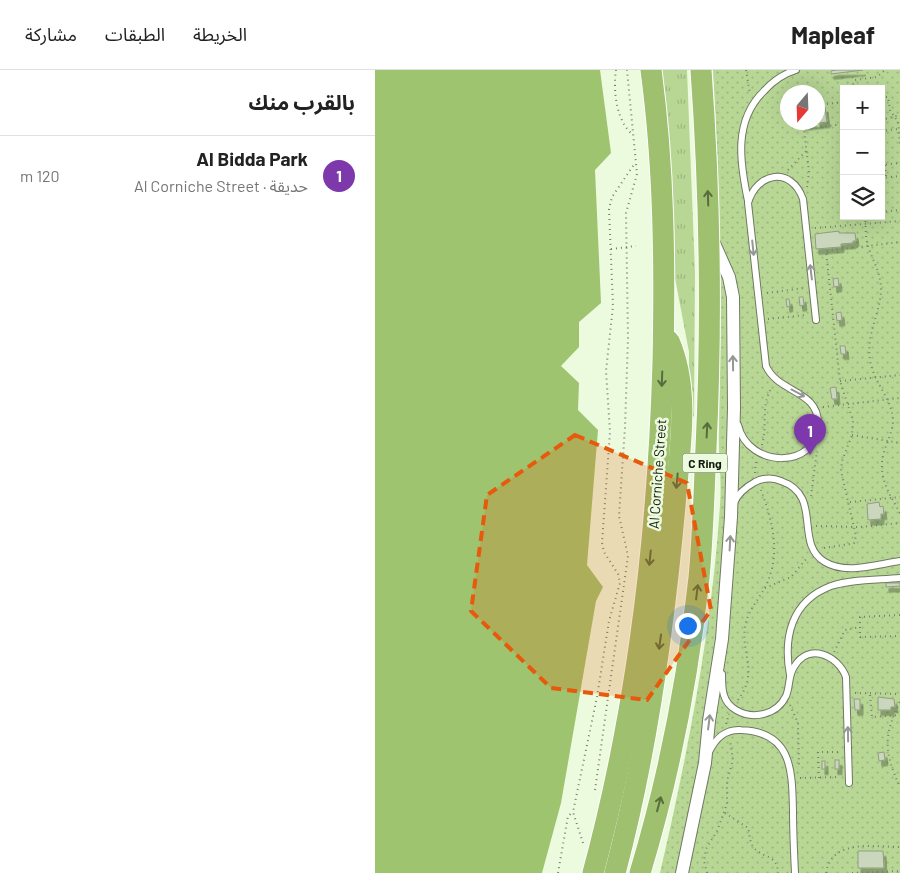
<!DOCTYPE html>
<html lang="ar">
<head>
<meta charset="utf-8">
<style>
  :root { --surface:#fff; --page:#f6f6f6; --text:#222; --muted:#767676; --line:#e0e0e0; --accent:#7d39ac }
  body { margin:0; font-family:Barlow,"Noto Sans Arabic",sans-serif; background:var(--page); color:var(--text); direction:rtl }
  .controls { position:absolute; right:15px; top:15px; display:grid; overflow:hidden; border-radius:0px; box-shadow:0 5px 20px #0002 }
  .controls button { width:45px; height:45px; display:grid; place-items:center; padding:0; border:0; border-bottom:1px solid var(--line); background:var(--surface); color:var(--text); font:25px sans-serif }
  .compass { position:absolute; left:405px; top:15px; width:45px; height:45px; border-radius:50%; background:var(--surface); box-shadow:0 5px 20px #0002; rotate:199deg }
  .you { position:absolute; left:312px; top:555px; width:18px; height:18px; margin:-12px; border:4px solid #fff; border-radius:50%; background:#1a73e8; box-shadow:0 0 0 8px #1a73e833 }
  .badge { display:grid; place-items:center; width:32px; height:32px; border-radius:50%; background:var(--accent); color:#fff; font-size:16px; font-weight:700 }
  .pin { position:absolute; translate:-50% -41px; filter:drop-shadow(0 1px 2px #0008) }
  .pin::after { content:''; position:absolute; top:26px; width:18px; height:15px; background:inherit; clip-path:polygon(0 0,100% 0,50% 100%) }
  .list { margin:0; padding:0; list-style:none }
  h2 { display:flex; justify-content:space-between; align-items:center; height:65px; margin:0; padding:0 20px; font-size:21px }
  h2 small { font-size:16px; font-weight:400; color:var(--muted) }
  .list li { display:grid; grid-template-columns:32px 1fr auto; gap:15px; align-items:center; box-sizing:border-box; height:80px; padding:0 20px; border-top:1px solid var(--line) }
  .list b { display:block; font-size:19px; white-space:nowrap }
  .list p { margin:0; font-size:16px; white-space:nowrap; color:var(--muted) }
  .list em { font-size:16px; font-style:normal; color:var(--muted) }
  .icon { flex:none; width:28px; height:28px; fill:none; stroke:currentColor; stroke-width:2; stroke-linecap:round; stroke-linejoin:round }
  .map { position:relative; flex:none; width:525px; height:803px; overflow:hidden; direction:ltr }
  header { display:flex; align-items:center; gap:30px; box-sizing:border-box; height:70px; padding:0 25px; background:var(--surface); border-bottom:1px solid var(--line) }
  header strong { font-size:24px }
  nav { display:flex; gap:28px; margin-inline-start:auto; font-size:18px }
  main { display:flex }
  aside { flex:1; background:var(--surface) }
  .map>svg:first-child { display:block }
  .grass { fill:url(#grass-tufts) }
  .park { fill:url(#park-dots); fill-rule:evenodd }
  .water { fill:#9ec46f }
  .building { fill:#cad7bc; stroke:#919d84; filter:url(#shadow) }
  .lines { fill:none; stroke-linecap:round; stroke-linejoin:round }
  .service-casing { stroke:#6f7a62; stroke-width:8 }
  .minor-casing { stroke:#6f7a62; stroke-width:14 }
  .trunk-casing { stroke:#fff; stroke-width:23 }
  .path { stroke:#777f6d; stroke-width:2; stroke-dasharray:1 4; stroke-linecap:butt }
  .service { stroke:#fff; stroke-width:6 }
  .minor { stroke:#fff; stroke-width:12 }
  .trunk { stroke:#9ec06f; stroke-width:21 }
  .oneway { stroke:#586c3e }
  .oneway2 { stroke:#959793 }
  .marked { fill:#e8590c; fill-opacity:0.2; stroke:#e8590c; stroke-width:4; stroke-dasharray:10 6; stroke-linejoin:round }
  .labels { text-anchor:middle; dominant-baseline:central; stroke-width:5; stroke-linejoin:round; paint-order:stroke }
  .shield { fill:#ecfade; stroke:#545b4c; stroke-width:1 }
  .shield-label { font-size:12px; font-weight:bold; fill:#13170e }
  .street-label { font-size:14px; fill:#13170e; stroke:#ecfade }
</style>
</head>
<body>
<header>
<strong>Mapleaf</strong>
<nav><a>الخريطة</a><a>الطبقات</a><a>مشاركة</a></nav>
</header>
<main>
<div class="map">
<svg width="525" height="803" viewBox="0 0 525 803">
  <defs>
    <pattern id="grass-tufts" width="24" height="20" patternUnits="userSpaceOnUse" patternTransform="scale(1.25)"><rect width="24" height="20" fill="#b8d795"/><path d="M3 7l-1-3M5 7V3M7 7l1-3M15 17l-1-3M17 17v-4M19 17l1-3" fill="none" stroke="#9db87f"/></pattern>
    <pattern id="park-dots" width="8" height="8" patternUnits="userSpaceOnUse" patternTransform="scale(1.25)"><rect width="8" height="8" fill="#b8d795"/><path d="M2 2h.1M6 6h.1" fill="none" stroke="#9db87f" stroke-width="1.8" stroke-linecap="round"/></pattern>
    <filter id="shadow"><feDropShadow dx="3" dy="5.5" stdDeviation="0" flood-color="#0004"/></filter>
  </defs>
  <rect width="100%" height="100%" fill="#ecfade"/>
  <path class="grass" d="M286,0H312L320,203L319,347L314,342V282L300,208L296,102Z"/>
  <path class="park" d="M338,0H525V803H285C313,682 337,559 345,435C347,410 343,386 344,361C346,241 345,121 338,0ZM469,19H506V146H469ZM412,22H442V52H412Z"/>
  <path class="water" d="M0,0H225L236,83L220,100L226,233L204,252V277L186,296L204,313L203,340L223,360L212,495L228,517L221,531L186,733L167,803H0Z"/>
  <g class="building">
    <path d="M488,0L456,4V1L461,0Z"/>
    <path d="M442,37H450L452,52L427,55V52H442Z"/>
    <path d="M464,161V163H480L481,171H478V173L466,174V177L441,179L440,164Z"/>
    <path d="M463,208L464,216L459,217L458,209Z"/>
    <path d="M424,227H428L429,235L425,236Z"/>
    <path d="M411,229H414L415,236L412,237Z"/>
    <path d="M466,242L467,250L462,251L461,243Z"/>
    <path d="M465,276H470L471,284H466Z"/>
    <path d="M461,317L462,329H457L455,318Z"/>
    <path d="M504,432L505,437L508,436L509,444H506V449L493,450L492,434Z"/>
    <path d="M511,513H525V516L511,517Z"/>
    <path d="M503,627L519,629L520,637H516V640H503Z"/>
    <path d="M479,629H485V640H480Z"/>
    <path d="M509,682L510,690L504,691L503,683Z"/>
    <rect x="460" y="690" width="4" height="9"/>
    <rect x="447" y="691" width="3" height="8"/>
    <path d="M483,781H508L509,798H483Z"/>
  </g>
  <g class="lines">
    <defs>
      <g id="service">
        <path d="M373,131C365,93 358,51 389,21C398,11 408,4 421,0"/>
        <path d="M363,355C373,399 444,400 443,353C443,320 403,323 391,296L373,133C382,102 416,96 428,129L441,250"/>
        <path d="M359,433C363,423 371,417 380,412C388,408 397,407 406,411C449,426 418,473 450,492C471,505 503,494 525,491"/>
        <path d="M347,604C347,619 347,632 361,640C378,650 402,645 411,626C415,617 413,606 419,597C433,572 463,585 471,607L474,713"/>
        <path d="M415,605C408,568 416,531 456,516C477,509 503,510 525,508"/>
        <path d="M334,682C341,668 350,659 366,660C418,662 417,702 418,741C418,762 419,782 420,803"/>
      </g>
      <path id="minor" d="M307,803L330,693L334,651L347,569L356,447L359,338L358,227L354,207L338,171"/>
      <g id="trunk">
        <path d="M218,803C263,637 283,464 288,292C290,195 289,96 276,0"/>
        <path d="M240,803C272,683 289,559 300,436C304,383 316,321 294,271"/>
        <path d="M265,803C294,707 313,608 324,508C328,465 329,421 331,378C337,252 335,126 326,0"/>
      </g>
    </defs>
    <use href="#service" class="service-casing"/>
    <use href="#minor" class="minor-casing"/>
    <use href="#trunk" class="trunk-casing"/>
    <g class="path">
      <path d="M241,0C238,20 241,50 257,64"/>
      <path d="M371,0L375,24"/>
      <path d="M476,19L480,10L502,7L510,0"/>
      <path d="M506,27H513L515,40L523,52L525,74"/>
      <path d="M442,35L469,32"/>
      <path d="M506,50L525,45"/>
      <path d="M506,61L523,59"/>
      <path d="M506,95L525,93"/>
      <path d="M510,95L511,108"/>
      <path d="M413,100L432,80"/>
      <path d="M506,108L525,106"/>
      <path d="M432,117L434,102L429,59L469,54"/>
      <path d="M506,142L525,140"/>
      <path d="M490,146C491,156 490,167 493,176C498,192 506,202 506,220C505,245 491,263 495,290C498,312 517,328 518,350C518,360 513,370 510,379C501,403 513,422 525,443"/>
      <path d="M440,158L525,151"/>
      <path d="M236,179L261,176"/>
      <path d="M392,223L429,218"/>
      <path d="M393,249L431,245"/>
      <path d="M465,311L525,305"/>
      <path d="M448,337L525,328"/>
      <path d="M477,365L525,373"/>
      <path d="M387,375C393,355 385,336 397,317"/>
      <path d="M380,403L381,391"/>
      <path d="M436,426L442,381"/>
      <path d="M475,432L525,427"/>
      <path d="M441,456L485,457L525,453"/>
      <path d="M449,478L475,474L479,473L481,466L466,401L467,391L477,365L478,351L465,311L451,181L525,172"/>
      <path d="M390,518L416,507L432,488"/>
      <path d="M525,545L485,547V567L525,566"/>
      <path d="M459,582L470,560L485,557"/>
      <path d="M480,623L525,624"/>
      <path d="M495,625L497,647L525,645"/>
      <path d="M363,630C384,601 366,586 370,557C372,542 382,532 389,519C407,486 398,453 386,420"/>
      <path d="M525,632C508,666 509,682 525,717"/>
      <path d="M415,635L423,653L424,697"/>
      <path d="M351,654L354,644"/>
      <path d="M425,708L465,707"/>
      <path d="M444,708L443,682H465"/>
      <path d="M220,720L253,486L244,446L250,357L253,269L251,143L262,104L252,0"/>
      <path d="M350,743L373,758C375,764 374,772 379,778C389,789 402,784 403,803"/>
      <path d="M208,773L198,742L222,627L234,551L245,513L243,504L229,482L227,473L235,362L231,301L238,236L234,139L237,127L260,93"/>
      <path d="M183,803L193,746L198,742"/>
      <path d="M332,803L329,791L331,779L342,761L352,734V711L358,690L355,671"/>
      <path d="M451,803C457,768 499,777 525,777"/>
      <path d="M477,803L525,801"/>
    </g>
    <use href="#service" class="service"/>
    <use href="#minor" class="minor"/>
    <use href="#trunk" class="trunk"/>
  </g>
  <defs><path id="oneway-shaft" d="M-6 0H5M1.5-3L5.5 0L1.5 3" fill="none" stroke-width="1.6" stroke-linecap="round" stroke-linejoin="round" transform="scale(1.25)"/></defs>
  <g class="oneway">
    <use href="#oneway-shaft" transform="translate(333 128) rotate(-92)"/>
    <use href="#oneway-shaft" transform="translate(287 309) rotate(92)"/>
    <use href="#oneway-shaft" transform="translate(332 360) rotate(-87)"/>
    <use href="#oneway-shaft" transform="translate(302 411) rotate(95)"/>
    <use href="#oneway-shaft" transform="translate(275 488) rotate(96)"/>
    <use href="#oneway-shaft" transform="translate(322 522) rotate(-83)"/>
    <use href="#oneway-shaft" transform="translate(285 572) rotate(98)"/>
    <use href="#oneway-shaft" transform="translate(284 734) rotate(-75)"/>
  </g>
  <g class="oneway2">
    <use href="#oneway-shaft" transform="translate(378 178) rotate(84)"/>
    <use href="#oneway-shaft" transform="translate(436 202) rotate(-97)"/>
    <use href="#oneway-shaft" transform="translate(358 293) rotate(-91)"/>
    <use href="#oneway-shaft" transform="translate(423 323) rotate(28)"/>
    <use href="#oneway-shaft" transform="translate(355 473) rotate(-87)"/>
    <use href="#oneway-shaft" transform="translate(334 652) rotate(-83)"/>
    <use href="#oneway-shaft" transform="translate(473 664) rotate(-91)"/>
  </g>
  <path class="marked" d="M200,365L312,413L336,540L272,630L176,618L96,541L112,425Z"/>
  <g class="labels">
    <rect class="shield" x="307.5" y="383.5" width="45" height="19" rx="4"/>
    <g class="shield-label">
      <text x="330" y="393">C Ring</text>
    </g>
    <g class="street-label">
      <text transform="translate(282 404) rotate(-86)">Al Corniche Street</text>
    </g>
  </g>
</svg>
<div class="controls">
<button>+</button>
<button>−</button>
<button><svg class="icon" aria-label="layers" viewBox="0 0 24 24"><path d="M12 4l9 5-9 5-9-5zM3 14l9 5 9-5"/></svg></button>
</div>
<svg class="compass" viewBox="-18 -18 36 36"><path d="M0-13l5 13h-10z" fill="#e53935"/><path d="M0 13l5-13h-10z" fill="#767676"/></svg>
<div class="you"></div>
<div class="pin badge" style="left:435px;top:385px">1</div>
</div>
<aside>
<h2>بالقرب منك<small></small></h2>
<ul class="list">
<li><span class="badge">1</span><div><b>Al Bidda Park</b><p>حديقة · Al Corniche Street</p></div><em>120 m</em></li>
</ul>
</aside>
</main>
</body>
</html>
